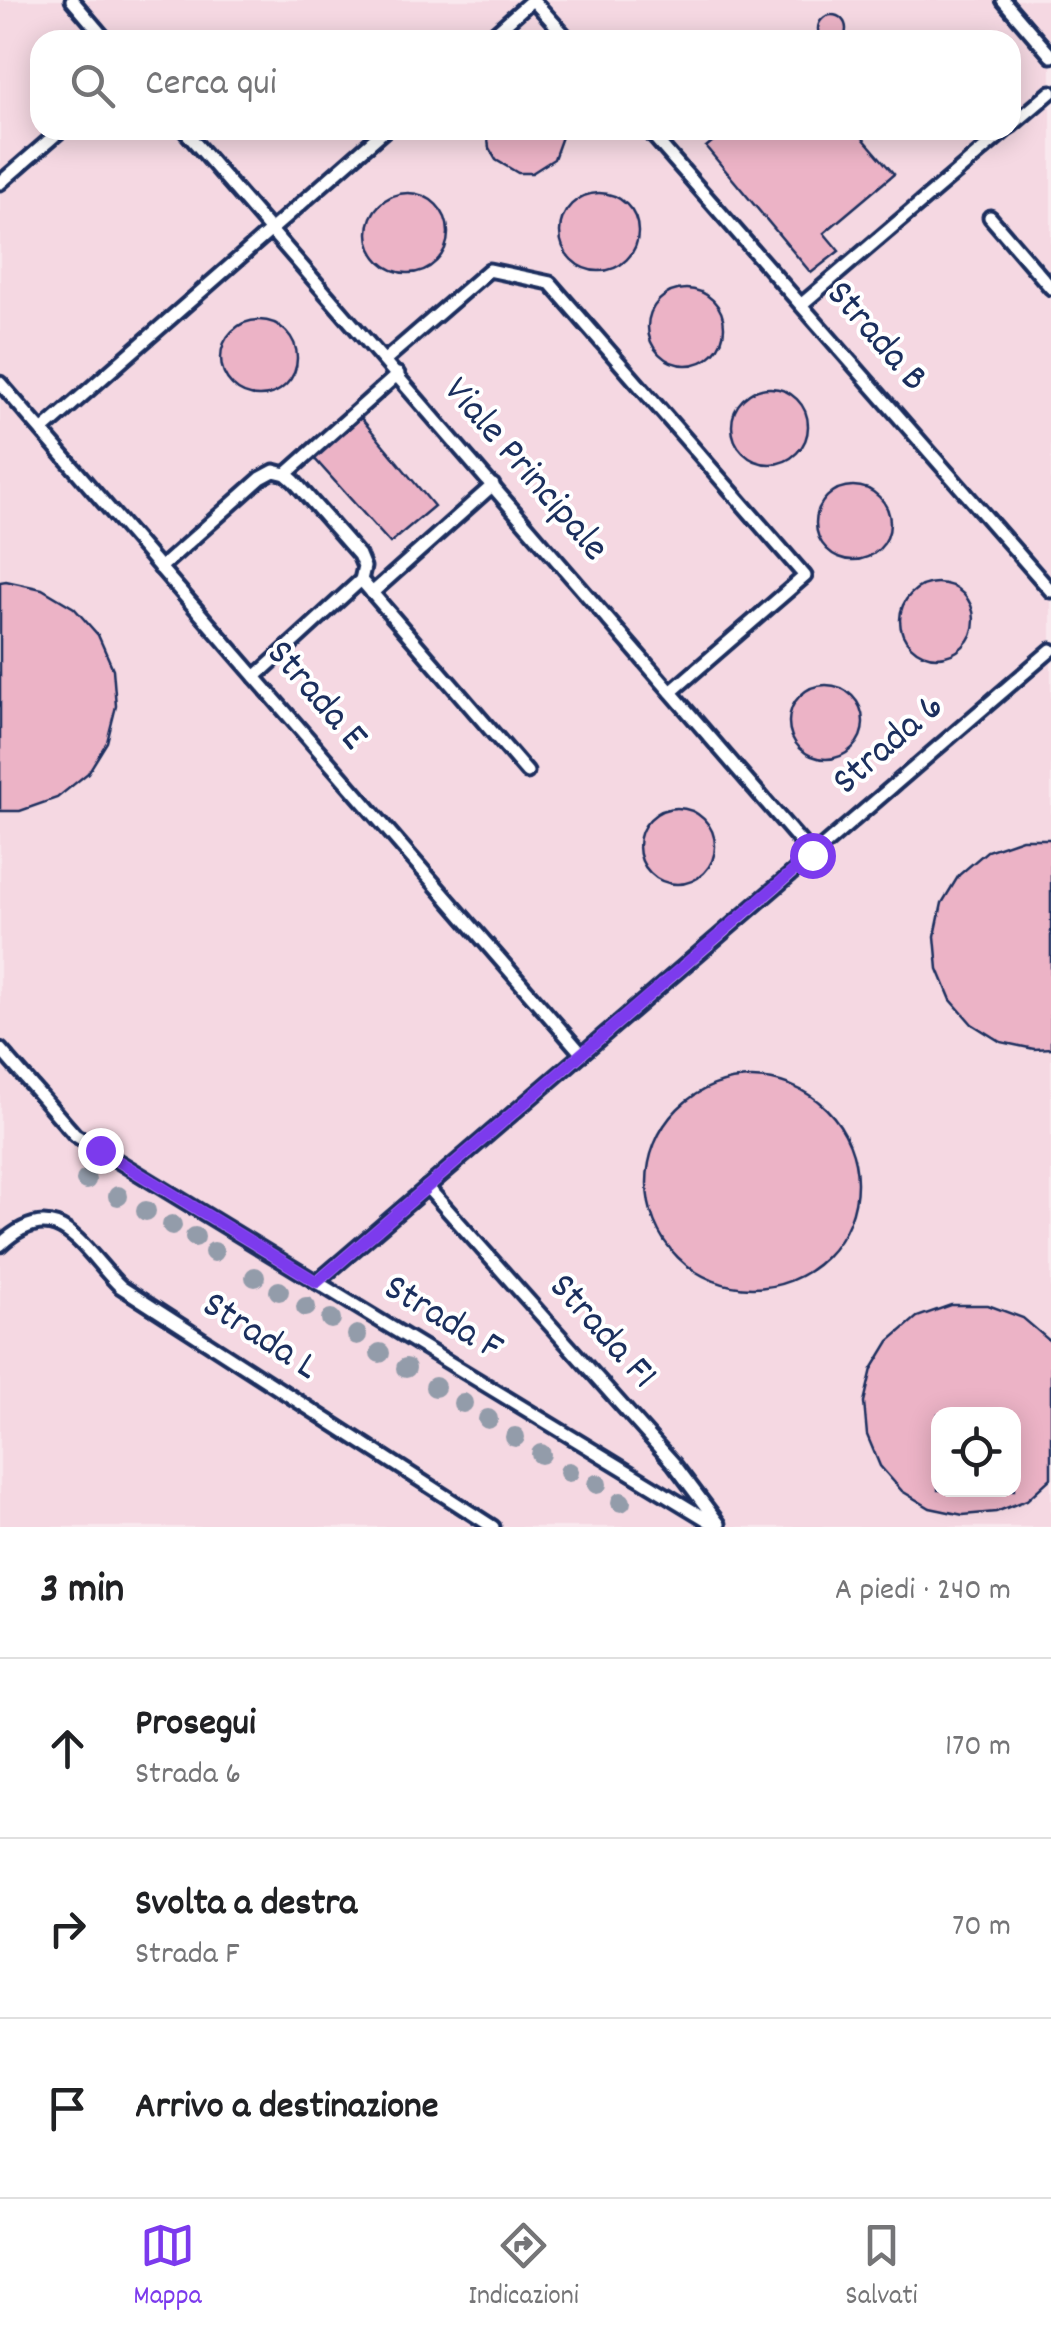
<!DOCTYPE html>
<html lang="it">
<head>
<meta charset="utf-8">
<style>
  :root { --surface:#fff; --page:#f6f6f6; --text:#202124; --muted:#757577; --line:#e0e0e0; --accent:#7c3aed }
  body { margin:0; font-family:Dekko,sans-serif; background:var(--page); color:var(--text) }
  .controls { position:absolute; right:30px; bottom:30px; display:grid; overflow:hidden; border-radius:20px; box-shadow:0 5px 25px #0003 }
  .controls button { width:90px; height:90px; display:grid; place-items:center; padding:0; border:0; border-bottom:2px solid var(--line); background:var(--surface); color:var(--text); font:50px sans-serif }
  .stop { position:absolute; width:30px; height:30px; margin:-22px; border:8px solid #7c3aed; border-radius:50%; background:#fff }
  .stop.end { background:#7c3aed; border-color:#fff; box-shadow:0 2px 10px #0008 }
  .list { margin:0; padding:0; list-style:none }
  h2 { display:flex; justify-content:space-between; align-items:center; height:130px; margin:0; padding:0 40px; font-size:42px }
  h2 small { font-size:32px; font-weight:400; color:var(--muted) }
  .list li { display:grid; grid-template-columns:65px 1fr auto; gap:30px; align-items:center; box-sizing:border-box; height:180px; padding:0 40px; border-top:2px solid var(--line) }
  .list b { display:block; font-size:38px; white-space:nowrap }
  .list p { margin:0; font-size:32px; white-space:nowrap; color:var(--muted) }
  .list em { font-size:32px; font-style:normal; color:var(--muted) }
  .icon { flex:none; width:55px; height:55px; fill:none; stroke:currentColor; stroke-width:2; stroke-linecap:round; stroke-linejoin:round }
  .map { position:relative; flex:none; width:1051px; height:1527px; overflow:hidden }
  .search { position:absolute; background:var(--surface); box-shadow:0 5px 25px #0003; left:30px; right:30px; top:30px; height:110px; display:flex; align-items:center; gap:25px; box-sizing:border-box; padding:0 35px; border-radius:30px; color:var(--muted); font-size:38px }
  .sheet { height:670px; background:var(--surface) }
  nav { display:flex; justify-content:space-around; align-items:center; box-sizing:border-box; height:140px; border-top:2px solid var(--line); background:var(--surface); font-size:28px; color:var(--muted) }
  nav a { display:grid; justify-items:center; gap:5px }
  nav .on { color:var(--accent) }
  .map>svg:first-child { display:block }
  .built { fill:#f5d8e2; fill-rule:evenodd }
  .building { fill:#ecb3c6; stroke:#1b2f5e; stroke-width:2.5; fill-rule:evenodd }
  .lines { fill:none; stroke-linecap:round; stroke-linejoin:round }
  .lane-casing { stroke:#1b2f5e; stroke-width:19 }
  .lane { stroke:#fff; stroke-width:11 }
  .tree { fill:#939caa }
  .route { stroke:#7c3aed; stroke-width:12 }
  .labels { text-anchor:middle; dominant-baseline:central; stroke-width:8; stroke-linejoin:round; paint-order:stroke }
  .street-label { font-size:40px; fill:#1b2f5e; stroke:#fff }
</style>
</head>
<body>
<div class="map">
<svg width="1051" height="1527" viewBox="0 0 1051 1527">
  <rect width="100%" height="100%" fill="#f9e8ee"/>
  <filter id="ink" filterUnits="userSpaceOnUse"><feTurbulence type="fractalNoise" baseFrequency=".01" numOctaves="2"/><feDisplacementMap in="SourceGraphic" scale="20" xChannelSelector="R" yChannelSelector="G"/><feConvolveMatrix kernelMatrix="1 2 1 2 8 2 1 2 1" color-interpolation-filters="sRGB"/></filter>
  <g filter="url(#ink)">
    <path class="built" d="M0,0H1051V1527H0ZM40,40H1011V130H40ZM938,1414H1014V1490H938Z"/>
    <g class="building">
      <circle cx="832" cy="29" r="14"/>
      <path d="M487,130H562L563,134L554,159L532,173H518L496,160L489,148Z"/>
      <path d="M726,130H856L894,174L824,233L839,251L811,273L706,147Z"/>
      <circle cx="599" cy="232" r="39"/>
      <circle cx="408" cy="233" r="40"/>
      <circle cx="686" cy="327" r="38"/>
      <circle cx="259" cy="358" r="38"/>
      <circle cx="770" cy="426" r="38"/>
      <path d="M361,418L434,506L390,543L314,458Z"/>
      <circle cx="853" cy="523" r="37"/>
      <path d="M6,581L42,589L74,608L98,635L113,669L116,706L107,742L88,773L57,798L20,811H0V582Z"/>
      <circle cx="937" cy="620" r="37"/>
      <circle cx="826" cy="722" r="37"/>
      <circle cx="677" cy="846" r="38"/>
      <path d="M1022,839H1051V1048L1034,1049L1001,1042L972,1024L951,1000L938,969L935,936L942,903L959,875L987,851Z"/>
      <circle cx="752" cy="1183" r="105"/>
      <path d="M951,1305H988L1023,1318L1051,1342V1478L1027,1500L996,1512L963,1515L930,1508L902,1491L880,1466L867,1435L864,1402L872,1369L889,1341L917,1317ZM938,1414H1014V1490H938Z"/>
    </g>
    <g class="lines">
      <defs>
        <g id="lane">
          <path d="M72,0L106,40"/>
          <path d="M533,0L569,40"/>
          <path d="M1003,0L1051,56"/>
          <path d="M487,40L532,0"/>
          <path d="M1011,126L1051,92"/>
          <path d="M184,130L812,855"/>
          <path d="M648,130L1051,591"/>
          <path d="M0,183L61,130"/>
          <path d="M990,217L1051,288"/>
          <path d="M802,304L1006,130"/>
          <path d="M385,360L489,270L550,283L805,576L671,692"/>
          <path d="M0,383L582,1054"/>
          <path d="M42,431L385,130"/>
          <path d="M286,474L398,374"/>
          <path d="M160,568L261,478L274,471L286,474L294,481L359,555L364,567L361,580L255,677"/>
          <path d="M361,580L527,772"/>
          <path d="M372,593L493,485"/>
          <path d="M0,1049L75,1135L719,1527"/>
          <path d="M427,1187L674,1464L719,1524"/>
          <path d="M0,1245C58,1191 81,1248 121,1287L493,1527"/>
          <path d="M317,1282L1051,650"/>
        </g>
      </defs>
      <use href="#lane" class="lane-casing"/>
      <use href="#lane" class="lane"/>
    </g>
    <g class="tree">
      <circle cx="86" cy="1180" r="10"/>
      <circle cx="118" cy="1196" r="10"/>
      <circle cx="146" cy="1211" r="10"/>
      <circle cx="172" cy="1225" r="10"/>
      <circle cx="195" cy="1237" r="10"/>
      <circle cx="214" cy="1252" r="10"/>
      <circle cx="255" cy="1277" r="10"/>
      <circle cx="279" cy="1291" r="10"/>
      <circle cx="306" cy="1307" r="10"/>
      <circle cx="331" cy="1319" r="10"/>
      <circle cx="357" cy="1335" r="10"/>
      <circle cx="380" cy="1353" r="10"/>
      <circle cx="406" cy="1368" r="10"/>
      <circle cx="435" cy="1387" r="10"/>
      <circle cx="463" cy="1403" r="10"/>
      <circle cx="488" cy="1419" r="10"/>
      <circle cx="515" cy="1437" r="10"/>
      <circle cx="541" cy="1454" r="10"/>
      <circle cx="569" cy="1472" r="10"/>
      <circle cx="597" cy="1484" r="10"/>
      <circle cx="621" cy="1502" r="10"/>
    </g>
  </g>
  <g class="lines" filter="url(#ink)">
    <path class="route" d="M100,1150L317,1282L812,855"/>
  </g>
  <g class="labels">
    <g class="street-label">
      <text transform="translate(875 338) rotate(49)">Strada B</text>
      <text transform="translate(524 471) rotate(49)">Viale Principale</text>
      <text transform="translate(315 697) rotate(49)">Strada E</text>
      <text transform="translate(890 746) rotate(-41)">Strada 6</text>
      <text transform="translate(442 1320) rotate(31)">Strada F</text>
      <text transform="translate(601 1333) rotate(48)">Strada F1</text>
      <text transform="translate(259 1338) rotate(33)">Strada L</text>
    </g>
  </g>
</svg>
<div class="controls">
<button><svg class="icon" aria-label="locate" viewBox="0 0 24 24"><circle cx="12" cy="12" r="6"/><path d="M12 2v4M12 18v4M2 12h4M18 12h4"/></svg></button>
</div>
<div class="stop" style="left:812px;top:855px"></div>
<div class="stop end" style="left:100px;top:1150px"></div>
<div class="search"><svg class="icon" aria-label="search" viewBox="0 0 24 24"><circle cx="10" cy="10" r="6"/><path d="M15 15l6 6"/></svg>Cerca qui</div>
</div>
<section class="sheet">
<h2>3 min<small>A piedi · 240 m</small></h2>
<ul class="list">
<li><svg class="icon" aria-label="ahead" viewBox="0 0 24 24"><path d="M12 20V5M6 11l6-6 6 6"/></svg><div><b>Prosegui</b><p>Strada 6</p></div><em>170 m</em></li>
<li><svg class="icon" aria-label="right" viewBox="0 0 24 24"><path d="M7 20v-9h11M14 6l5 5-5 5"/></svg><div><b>Svolta a destra</b><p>Strada F</p></div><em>70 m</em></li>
<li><svg class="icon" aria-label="arrive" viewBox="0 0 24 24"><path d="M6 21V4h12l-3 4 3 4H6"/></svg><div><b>Arrivo a destinazione</b></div></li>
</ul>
</section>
<nav>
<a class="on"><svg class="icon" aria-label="map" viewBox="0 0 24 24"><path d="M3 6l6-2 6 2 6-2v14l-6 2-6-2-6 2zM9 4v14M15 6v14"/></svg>Mappa</a>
<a><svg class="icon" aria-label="directions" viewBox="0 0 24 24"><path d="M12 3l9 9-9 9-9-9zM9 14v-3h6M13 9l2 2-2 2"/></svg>Indicazioni</a>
<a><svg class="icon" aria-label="saved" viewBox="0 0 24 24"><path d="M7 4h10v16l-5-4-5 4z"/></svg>Salvati</a>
</nav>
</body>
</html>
